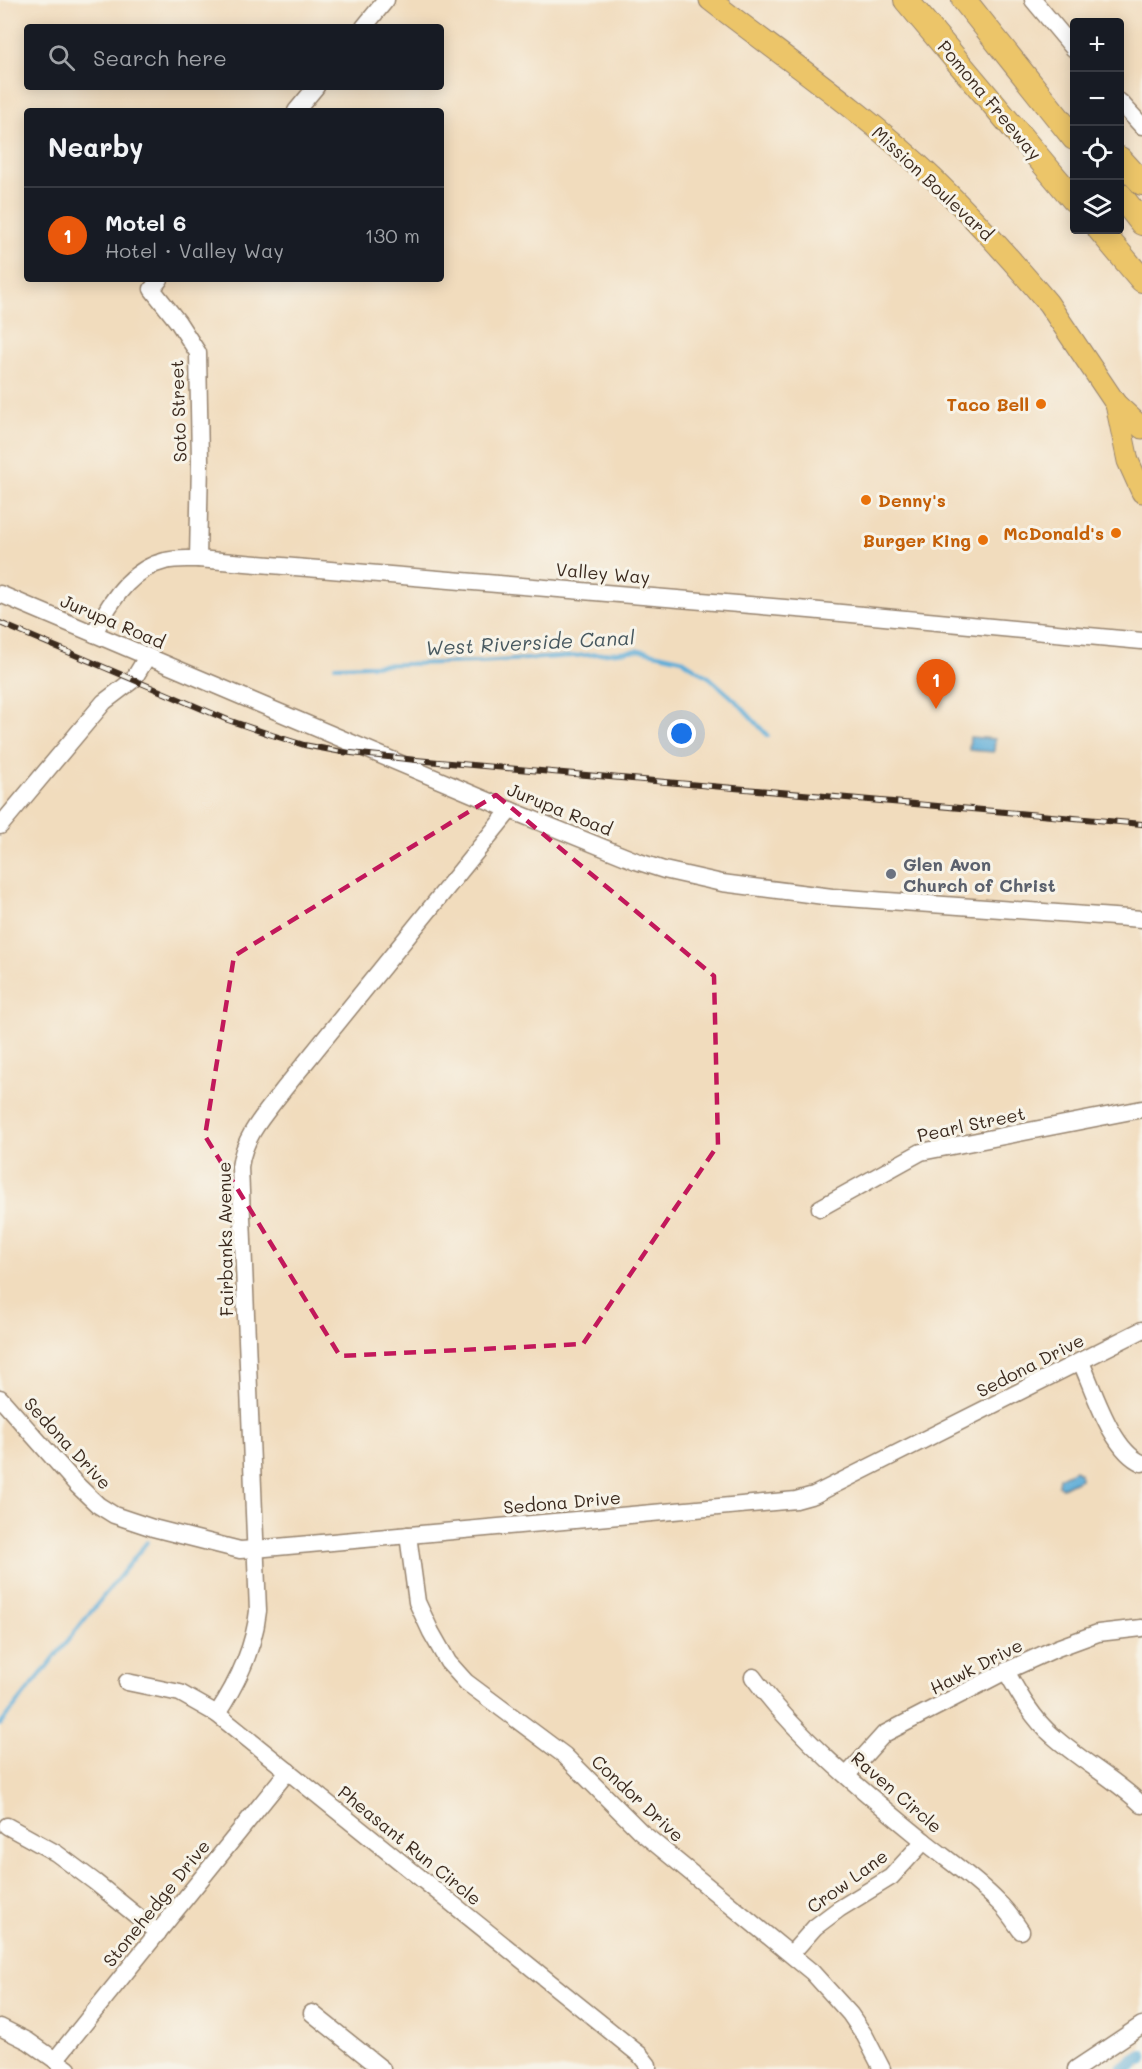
<!DOCTYPE html>
<html lang="en">
<head>
<meta charset="utf-8">
<style>
  :root { --surface:#171b24; --page:#242831; --text:#f1f3f6; --muted:#9ea1a6; --line:#363941; --accent:#ea580c }
  body { margin:0; font-family:Mali,sans-serif; background:var(--page); color:var(--text) }
  .controls { position:absolute; right:18px; top:18px; display:grid; overflow:hidden; border-radius:6px; box-shadow:0 3px 15px #0003 }
  .controls button { width:54px; height:54px; display:grid; place-items:center; padding:0; border:0; border-bottom:2px solid var(--line); background:var(--surface); color:var(--text); font:30px sans-serif }
  .you { position:absolute; left:682px; top:734px; width:21px; height:21px; margin:-15px; border:4px solid #fff; border-radius:50%; background:#1a73e8; box-shadow:0 0 0 9px #1a73e833 }
  .badge { display:grid; place-items:center; width:39px; height:39px; border-radius:50%; background:var(--accent); color:#fff; font-size:20px; font-weight:700 }
  .pin { position:absolute; translate:-50% -50px; filter:drop-shadow(0 2px 3px #0008) }
  .pin::after { content:''; position:absolute; top:32px; width:21px; height:18px; background:inherit; clip-path:polygon(0 0,100% 0,50% 100%) }
  .list { margin:0; padding:0; list-style:none }
  h2 { display:flex; justify-content:space-between; align-items:center; height:78px; margin:0; padding:0 24px; font-size:26px }
  h2 small { font-size:20px; font-weight:400; color:var(--muted) }
  .list li { display:grid; grid-template-columns:39px 1fr auto; gap:18px; align-items:center; box-sizing:border-box; height:96px; padding:0 24px; border-top:2px solid var(--line) }
  .list b { display:block; font-size:22px; white-space:nowrap }
  .list p { margin:0; font-size:20px; white-space:nowrap; color:var(--muted) }
  .list em { font-size:20px; font-style:normal; color:var(--muted) }
  .icon { flex:none; width:33px; height:33px; fill:none; stroke:currentColor; stroke-width:2; stroke-linecap:round; stroke-linejoin:round }
  .map { position:relative; flex:none; width:1142px; height:2069px; overflow:hidden }
  .search { position:absolute; background:var(--surface); box-shadow:0 3px 15px #0003; left:24px; top:24px; width:420px; height:66px; display:flex; align-items:center; gap:15px; box-sizing:border-box; padding:0 21px; border-radius:6px; color:var(--muted); font-size:22px }
  .panel { position:absolute; background:var(--surface); box-shadow:0 3px 15px #0003; left:24px; top:108px; width:420px; height:174px; border-radius:6px }
  .map>svg:first-child { display:block }
  .water { fill:#5eadd8; stroke:#4c6c7b; stroke-width:1.5 }
  .lines { fill:none; stroke-linecap:round; stroke-linejoin:round }
  .stream { stroke:#5eadd8; stroke-width:4 }
  .canal { stroke:#5eadd8; stroke-width:14 }
  .minor-casing { stroke:#96836e; stroke-width:19 }
  .major-casing { stroke:#96836e; stroke-width:23 }
  .highway-casing { stroke:#96836e; stroke-width:26 }
  .minor { stroke:#fff; stroke-width:16 }
  .major { stroke:#ecc569; stroke-width:21 }
  .highway { stroke:#ecc569; stroke-width:24 }
  .rail-casing { stroke:#3b2a1e; stroke-width:6 }
  .rail { stroke:#f7f3e8; stroke-width:4; stroke-dasharray:11; stroke-linecap:butt }
  .marked { fill:none; stroke:#c2185b; stroke-width:4.5; stroke-dasharray:12 8; stroke-linejoin:round }
  .food-dot { fill:#e8710a; stroke:#f7f3e8; stroke-width:2 }
  .worship-dot { fill:#6b7280; stroke:#f7f3e8; stroke-width:2 }
  .labels { text-anchor:middle; dominant-baseline:central; stroke-width:6; stroke-linejoin:round; paint-order:stroke }
  .street-label { font-size:18px; fill:#3b2a1e; stroke:#f7f3e8 }
  .food-label { font-size:18px; font-weight:bold; fill:#c56008; stroke:#f7f3e8; text-anchor:end }
  .worship-label { font-size:18px; font-weight:bold; fill:#5b616d; stroke:#f7f3e8; text-anchor:start }
  .water-label { font-size:20px; font-style:italic; fill:#47585f; stroke:#f7f3e8 }
</style>
</head>
<body>
<div class="map">
<svg width="1142" height="2069" viewBox="0 0 1142 2069">
  <rect width="100%" height="100%" fill="#f7f3e8"/>
  <filter id="ink" filterUnits="userSpaceOnUse"><feTurbulence type="fractalNoise" baseFrequency=".0167" numOctaves="2"/><feDisplacementMap in="SourceGraphic" scale="12" xChannelSelector="R" yChannelSelector="G"/><feConvolveMatrix kernelMatrix="1 2 1 2 8 2 1 2 1" color-interpolation-filters="sRGB"/></filter>
  <filter id="wash" filterUnits="userSpaceOnUse"><feTurbulence type="fractalNoise" baseFrequency=".008" numOctaves="4" result="noise"/><feDisplacementMap in="SourceGraphic" scale="24" xChannelSelector="R" yChannelSelector="G"/><feGaussianBlur stdDeviation="1.35" result="paint"/><feColorMatrix in="noise" values="0 0 0 0 0 0 0 0 0 0 0 0 0 0 0 0 0 1.4 0 .05"/><feComposite in="paint" operator="in"/></filter>
  <g filter="url(#wash)">
    <rect width="100%" height="100%" fill="#f1dcbd"/>
    <g class="water">
      <path d="M970,737L995,739L994,752L969,750Z"/>
      <path d="M1075,1470L1080,1473V1479L1062,1488L1058,1485L1059,1478Z"/>
    </g>
    <g class="lines">
      <g class="stream">
        <path d="M335,666L480,662L575,656L640,650L681,659L710,678L737,702L768,736"/>
        <path d="M0,1725L147,1542"/>
      </g>
      <path class="canal" d="M1123,2069L1142,2057"/>
    </g>
  </g>
  <g filter="url(#ink)">
    <g class="lines">
      <defs>
        <g id="minor">
          <path d="M1033,0L1074,49"/>
          <path d="M364,27L386,0"/>
          <path d="M1120,102L1142,126"/>
          <path d="M296,111L316,87"/>
          <path d="M160,279L152,289L178,322L198,353L200,461L198,559"/>
          <path d="M0,594L510,810L636,861L664,870L722,883L832,897L1142,919"/>
          <path d="M94,634C108,604 130,569 165,561C175,558 187,559 198,559L809,610L1142,641"/>
          <path d="M0,826L104,702L133,680L147,657"/>
          <path d="M820,1208L921,1152L1142,1109"/>
          <path d="M1081,1362C1094,1391 1112,1451 1142,1463"/>
          <path d="M0,1398L77,1485L98,1505L114,1515L153,1528L240,1550L255,1549L796,1500L814,1495L1142,1330"/>
          <path d="M408,1535L417,1602L431,1632L448,1662L466,1682L564,1755L640,1831L812,1972L850,2014L865,2036L882,2069"/>
          <path d="M1006,1671C1019,1694 1033,1719 1053,1736C1081,1761 1115,1779 1142,1805"/>
          <path d="M753,1677C799,1740 864,1792 924,1841C949,1861 976,1879 998,1902C1007,1910 1014,1921 1021,1931"/>
          <path d="M127,1682L180,1693L217,1714L640,2055L648,2065V2069"/>
          <path d="M217,1714C238,1682 254,1649 258,1611L240,1167C244,1135 266,1113 284,1089L510,810"/>
          <path d="M847,1775L884,1734L1006,1671L1057,1648L1098,1633L1142,1628"/>
          <path d="M7,1826L56,1853L95,1882L158,1933"/>
          <path d="M792,1953L815,1927L839,1909L891,1877L924,1841"/>
          <path d="M312,2013L382,2069"/>
          <path d="M0,2027L28,2041L68,2069"/>
          <path d="M55,2060L288,1771"/>
          <path d="M1076,2069L1142,2025"/>
        </g>
        <g id="major">
          <path d="M710,0C785,58 865,113 934,179C974,218 1012,260 1048,303L1116,404L1142,428"/>
          <path d="M1116,404L1128,461L1142,492"/>
        </g>
        <g id="highway">
          <path d="M906,0L1074,200"/>
          <path d="M964,0L1074,138"/>
          <path d="M1120,159L1142,183"/>
          <path d="M1120,195L1142,223"/>
          <path d="M1100,230L1142,280"/>
        </g>
      </defs>
      <use href="#minor" class="minor-casing"/>
      <use href="#major" class="major-casing"/>
      <use href="#highway" class="highway-casing"/>
      <use href="#minor" class="minor"/>
      <use href="#major" class="major"/>
      <use href="#highway" class="highway"/>
      <defs>
        <path id="rail" d="M0,623L228,720L272,735L304,745L342,752L416,760L1142,824"/>
      </defs>
      <use href="#rail" class="rail-casing"/>
      <use href="#rail" class="rail"/>
    </g>
  </g>
  <path class="marked" d="M496,795L714,976L718,1145L583,1344L340,1356L205,1136L234,956Z"/>
  <g class="food-dot">
    <circle cx="1041" cy="404" r="6"/>
    <circle cx="866" cy="500" r="6"/>
    <circle cx="1116" cy="533" r="6"/>
    <circle cx="983" cy="540" r="6"/>
  </g>
  <circle class="worship-dot" cx="891" cy="874" r="6"/>
  <g class="labels">
    <g class="street-label">
      <text transform="translate(990 100) rotate(50)">Pomona Freeway</text>
      <text transform="translate(933 183) rotate(43)">Mission Boulevard</text>
      <text transform="translate(178 411) rotate(-92)">Soto Street</text>
      <text transform="translate(603 573) rotate(5)">Valley Way</text>
      <text transform="translate(113 621) rotate(23)">Jurupa Road</text>
      <text transform="translate(560 809) rotate(22)">Jurupa Road</text>
      <text transform="translate(971 1124) rotate(-12)">Pearl Street</text>
      <text transform="translate(225 1239) rotate(-91)">Fairbanks Avenue</text>
      <text transform="translate(1030 1365) rotate(-27)">Sedona Drive</text>
      <text transform="translate(68 1443) rotate(47)">Sedona Drive</text>
      <text transform="translate(562 1502) rotate(-5)">Sedona Drive</text>
      <text transform="translate(976 1666) rotate(-27)">Hawk Drive</text>
      <text transform="translate(897 1792) rotate(41)">Raven Circle</text>
      <text transform="translate(638 1798) rotate(43)">Condor Drive</text>
      <text transform="translate(410 1845) rotate(39)">Pheasant Run Circle</text>
      <text transform="translate(847 1881) rotate(-36)">Crow Lane</text>
      <text transform="translate(156 1903) rotate(-51)">Stonehedge Drive</text>
    </g>
    <g class="food-label">
      <text x="1029" y="404">Taco Bell</text>
      <text x="878" y="500" text-anchor="start">Denny's</text>
      <text x="1104" y="533">McDonald's</text>
      <text x="971" y="540">Burger King</text>
    </g>
    <g class="worship-label">
      <text x="903" y="864">Glen Avon<tspan x="903" dy="21">Church of Christ</tspan></text>
    </g>
    <g class="water-label">
      <text transform="translate(530 642) rotate(-3)">West Riverside Canal</text>
    </g>
  </g>
</svg>
<div class="controls">
<button>+</button>
<button>−</button>
<button><svg class="icon" aria-label="locate" viewBox="0 0 24 24"><circle cx="12" cy="12" r="6"/><path d="M12 2v4M12 18v4M2 12h4M18 12h4"/></svg></button>
<button><svg class="icon" aria-label="layers" viewBox="0 0 24 24"><path d="M12 4l9 5-9 5-9-5zM3 14l9 5 9-5"/></svg></button>
</div>
<div class="you"></div>
<div class="pin badge" style="left:936px;top:709px">1</div>
<div class="search"><svg class="icon" aria-label="search" viewBox="0 0 24 24"><circle cx="10" cy="10" r="6"/><path d="M15 15l6 6"/></svg>Search here</div>
<section class="panel">
<h2>Nearby<small></small></h2>
<ul class="list">
<li><span class="badge">1</span><div><b>Motel 6</b><p>Hotel · Valley Way</p></div><em>130 m</em></li>
</ul>
</section>
</div>
</body>
</html>
